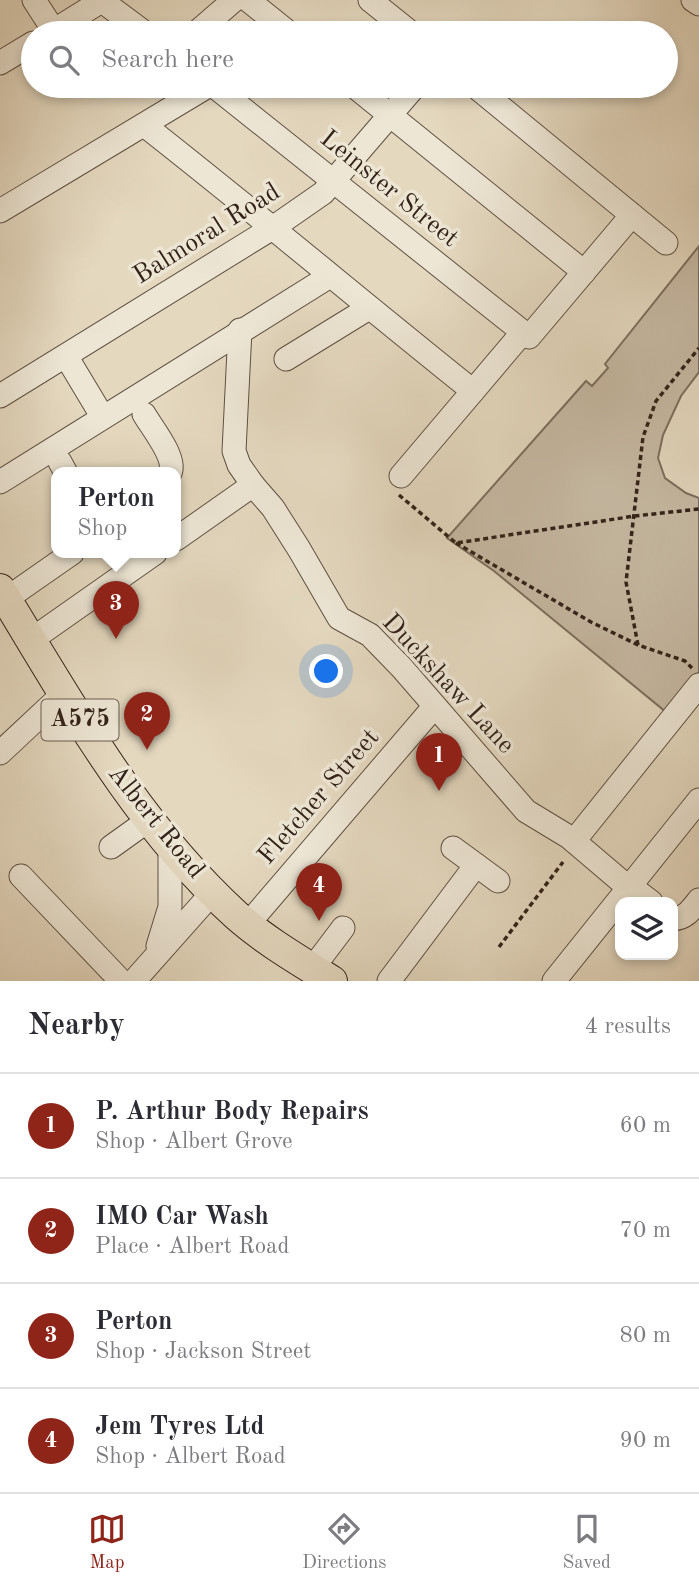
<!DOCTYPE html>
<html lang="en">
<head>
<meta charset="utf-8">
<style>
  :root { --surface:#fff; --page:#f2f2f3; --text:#2b2b33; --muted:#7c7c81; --line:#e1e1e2; --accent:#8f2418 }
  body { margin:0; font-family:"Old Standard TT",serif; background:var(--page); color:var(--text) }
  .controls { position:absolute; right:21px; bottom:21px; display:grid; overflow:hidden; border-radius:14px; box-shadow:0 4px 10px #0003 }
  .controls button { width:63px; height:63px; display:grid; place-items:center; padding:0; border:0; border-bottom:2px solid var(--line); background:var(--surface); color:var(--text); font:35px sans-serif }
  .you { position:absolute; left:327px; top:672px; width:24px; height:24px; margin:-18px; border:5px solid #fff; border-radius:50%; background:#1a73e8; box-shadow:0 0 0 10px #1a73e833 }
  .badge { display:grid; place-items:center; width:46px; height:46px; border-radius:50%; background:var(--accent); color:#fff; font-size:23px; font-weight:700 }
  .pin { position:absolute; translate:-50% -58px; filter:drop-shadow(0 2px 4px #0008) }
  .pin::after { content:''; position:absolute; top:37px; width:24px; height:21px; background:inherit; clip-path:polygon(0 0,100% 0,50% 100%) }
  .popup { position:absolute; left:51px; top:467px; width:130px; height:91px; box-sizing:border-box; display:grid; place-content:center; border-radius:14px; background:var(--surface); filter:drop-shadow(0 2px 5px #0005); font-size:23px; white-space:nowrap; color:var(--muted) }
  .popup b { font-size:26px; color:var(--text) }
  .popup::after { content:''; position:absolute; left:50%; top:100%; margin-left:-14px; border:14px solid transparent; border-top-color:var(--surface) }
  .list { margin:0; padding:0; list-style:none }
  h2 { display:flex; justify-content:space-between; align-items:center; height:91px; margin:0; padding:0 28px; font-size:30px }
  h2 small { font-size:23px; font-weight:400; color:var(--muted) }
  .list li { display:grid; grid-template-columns:46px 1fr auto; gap:21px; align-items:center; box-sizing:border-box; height:105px; padding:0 28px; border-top:2px solid var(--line) }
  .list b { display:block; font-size:26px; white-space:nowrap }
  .list p { margin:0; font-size:23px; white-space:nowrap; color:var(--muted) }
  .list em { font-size:23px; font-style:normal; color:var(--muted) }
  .icon { flex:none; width:38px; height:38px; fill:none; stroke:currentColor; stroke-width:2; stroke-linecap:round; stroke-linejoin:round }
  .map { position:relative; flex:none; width:699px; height:981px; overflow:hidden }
  .search { position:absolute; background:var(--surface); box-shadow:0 4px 10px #0003; left:21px; right:21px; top:21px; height:77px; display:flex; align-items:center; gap:18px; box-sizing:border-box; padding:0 24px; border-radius:38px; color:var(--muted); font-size:26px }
  .sheet { height:511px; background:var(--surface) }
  nav { display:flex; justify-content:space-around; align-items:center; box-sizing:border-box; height:98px; border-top:2px solid var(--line); background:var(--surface); font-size:19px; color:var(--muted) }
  nav a { display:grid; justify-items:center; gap:4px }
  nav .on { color:var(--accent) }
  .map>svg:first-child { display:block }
  .green { fill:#c6b9a3; stroke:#7c6e5e; stroke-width:2 }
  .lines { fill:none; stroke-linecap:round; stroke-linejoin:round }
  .minor-casing { stroke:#5f5042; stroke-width:25 }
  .major-casing { stroke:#332219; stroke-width:32 }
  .path { stroke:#332219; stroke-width:3.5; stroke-dasharray:5 3.5; stroke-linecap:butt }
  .minor { stroke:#ede6d5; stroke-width:23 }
  .major { stroke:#e4d8bf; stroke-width:30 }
  .labels { text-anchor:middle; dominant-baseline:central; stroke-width:7; stroke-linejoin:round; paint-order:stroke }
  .shield { fill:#ede6d5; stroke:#6b5d51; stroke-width:2 }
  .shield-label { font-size:24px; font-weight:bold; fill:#332219 }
  .street-label { font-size:26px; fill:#332219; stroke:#ede6d5 }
</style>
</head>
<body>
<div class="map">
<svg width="699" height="981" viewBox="0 0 699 981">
  <rect width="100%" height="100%" fill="#e4d8bf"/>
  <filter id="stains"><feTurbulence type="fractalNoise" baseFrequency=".00286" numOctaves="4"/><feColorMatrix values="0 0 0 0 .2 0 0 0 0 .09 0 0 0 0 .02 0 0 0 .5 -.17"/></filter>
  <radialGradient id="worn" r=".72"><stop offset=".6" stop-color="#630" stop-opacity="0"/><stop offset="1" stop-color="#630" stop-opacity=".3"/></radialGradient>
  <path class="green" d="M699,246V372L681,396L663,435L658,458L665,478L686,493L699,498V672L666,712L494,571L447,538L586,381L592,386L608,368L605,364Z"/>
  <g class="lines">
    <defs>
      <g id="minor">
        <path d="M34,0L54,31"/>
        <path d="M248,0L289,33"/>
        <path d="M370,0L411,33"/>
        <path d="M693,0L699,4"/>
        <path d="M102,1L145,33"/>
        <path d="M50,33L103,0"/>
        <path d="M196,33L234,0"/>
        <path d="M0,63L33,43"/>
        <path d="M214,86L529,337L632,215"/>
        <path d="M354,86L584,272"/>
        <path d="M475,86L666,243"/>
        <path d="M144,125C255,212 363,303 473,391"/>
        <path d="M0,211L208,86"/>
        <path d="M240,330L234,451L239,465L253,485L273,508L299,549L339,618L370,635L402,668L526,811L569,837L629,888"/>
        <path d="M66,356L102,416"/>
        <path d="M286,359L369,308"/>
        <path d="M0,396L274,227L323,193L415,86"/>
        <path d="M144,414C152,428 177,458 170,473"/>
        <path d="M60,462L66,473"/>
        <path d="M401,476L523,332"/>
        <path d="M0,482L330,276"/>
        <path d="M176,539L253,485"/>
        <path d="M6,599L72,553"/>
        <path d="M31,640L155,553"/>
        <path d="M0,753L63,694"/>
        <path d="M574,841L699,685"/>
        <path d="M111,847L150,819"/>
        <path d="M453,848L498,881"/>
        <path d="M21,876L121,981"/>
        <path d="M630,886L651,902"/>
        <path d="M673,919C686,918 691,910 699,900"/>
        <path d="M248,924L434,707"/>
        <path d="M158,946L170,907V845"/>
        <path d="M312,969L343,928"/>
        <path d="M134,981L213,892"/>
        <path d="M389,981L476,865"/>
        <path d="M554,981L699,800"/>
      </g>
      <path id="major" d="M0,589C70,703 135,823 236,915C264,940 300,961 332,981"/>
    </defs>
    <use href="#minor" class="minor-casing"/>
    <use href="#major" class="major-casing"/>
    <g class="path">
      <path d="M399,495L456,543L635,516L699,509"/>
      <path d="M456,543L591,622L638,645L685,661L692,668"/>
      <path d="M638,645L626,582L643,437L656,401L699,348"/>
      <path d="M499,947L563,862"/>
    </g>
    <use href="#minor" class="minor"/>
    <use href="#major" class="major"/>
  </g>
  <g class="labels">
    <rect class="shield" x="41.5" y="699.5" width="77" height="41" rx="5"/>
    <g class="shield-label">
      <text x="80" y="720">A575</text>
    </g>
    <g class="street-label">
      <text transform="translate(389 189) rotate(39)">Leinster Street</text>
      <text transform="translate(207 234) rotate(-32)">Balmoral Road</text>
      <text transform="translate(448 684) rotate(47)">Duckshaw Lane</text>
      <text transform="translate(319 797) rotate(-49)">Fletcher Street</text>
      <text transform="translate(156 822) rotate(51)">Albert Road</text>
    </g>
  </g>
  <rect width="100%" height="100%" filter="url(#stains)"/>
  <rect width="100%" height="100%" fill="url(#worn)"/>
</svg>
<div class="controls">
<button><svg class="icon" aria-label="layers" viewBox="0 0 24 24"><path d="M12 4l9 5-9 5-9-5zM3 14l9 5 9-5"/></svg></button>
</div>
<div class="you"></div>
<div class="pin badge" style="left:439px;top:791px">1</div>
<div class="pin badge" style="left:147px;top:750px">2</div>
<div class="pin badge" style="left:116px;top:639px">3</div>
<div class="popup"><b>Perton</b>Shop</div>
<div class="pin badge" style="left:319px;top:921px">4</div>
<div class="search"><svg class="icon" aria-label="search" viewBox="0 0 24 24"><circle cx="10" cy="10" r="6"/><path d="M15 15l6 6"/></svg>Search here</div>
</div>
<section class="sheet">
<h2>Nearby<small>4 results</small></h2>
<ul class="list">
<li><span class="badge">1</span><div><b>P. Arthur Body Repairs</b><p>Shop · Albert Grove</p></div><em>60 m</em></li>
<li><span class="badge">2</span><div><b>IMO Car Wash</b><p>Place · Albert Road</p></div><em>70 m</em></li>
<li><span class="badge">3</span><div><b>Perton</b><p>Shop · Jackson Street</p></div><em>80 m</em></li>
<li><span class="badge">4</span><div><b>Jem Tyres Ltd</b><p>Shop · Albert Road</p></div><em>90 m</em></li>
</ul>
</section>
<nav>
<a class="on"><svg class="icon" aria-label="map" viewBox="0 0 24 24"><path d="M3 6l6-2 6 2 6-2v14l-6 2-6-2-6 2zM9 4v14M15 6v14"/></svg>Map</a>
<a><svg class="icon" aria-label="directions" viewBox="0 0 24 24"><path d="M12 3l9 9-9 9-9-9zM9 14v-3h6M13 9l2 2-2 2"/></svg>Directions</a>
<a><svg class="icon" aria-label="saved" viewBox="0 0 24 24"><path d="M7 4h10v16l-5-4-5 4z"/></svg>Saved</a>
</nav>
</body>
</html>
